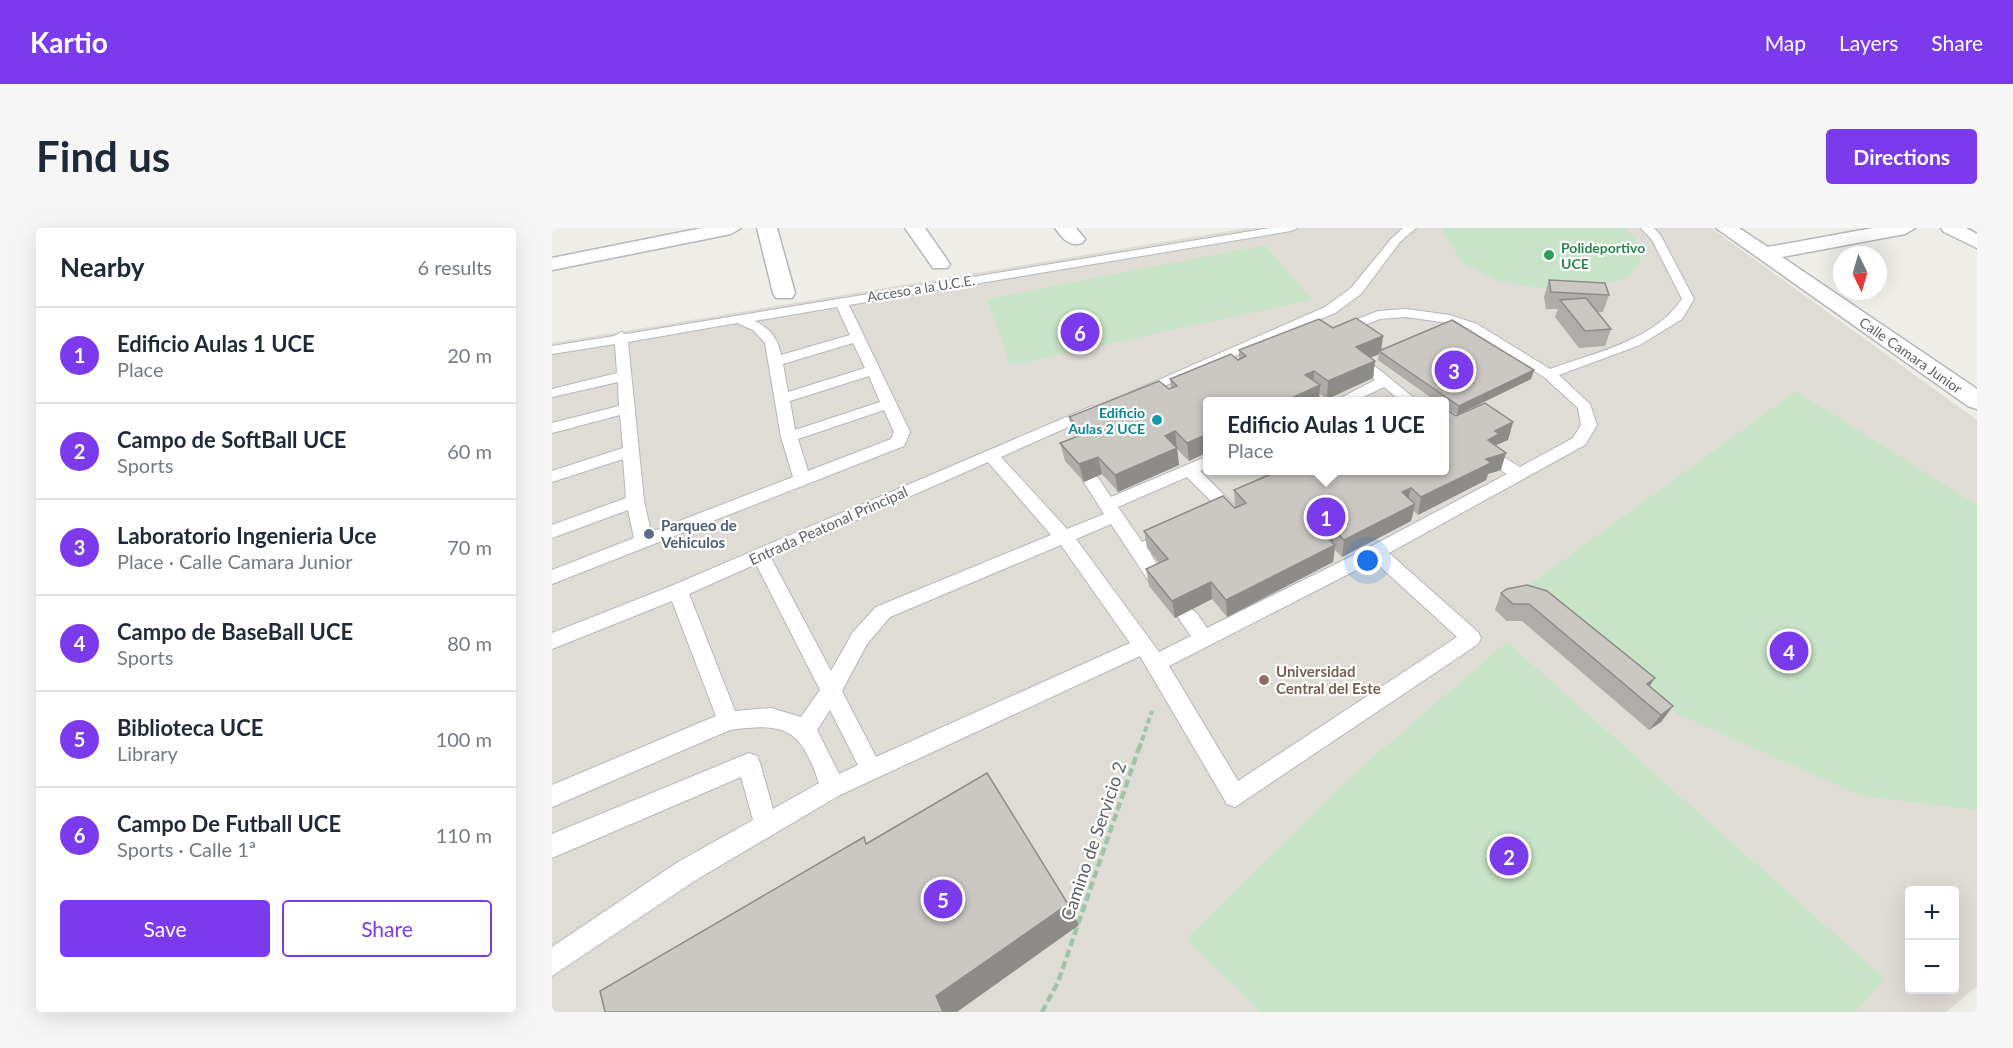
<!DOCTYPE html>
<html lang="en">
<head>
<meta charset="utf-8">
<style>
  :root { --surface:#fff; --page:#f6f6f7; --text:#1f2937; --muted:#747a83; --line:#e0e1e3; --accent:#7c3aed }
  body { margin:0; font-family:Lato,sans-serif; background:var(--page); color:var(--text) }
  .controls { position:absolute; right:18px; bottom:18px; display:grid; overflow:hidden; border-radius:6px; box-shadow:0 6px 24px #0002 }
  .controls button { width:54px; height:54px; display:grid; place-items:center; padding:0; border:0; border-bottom:2px solid var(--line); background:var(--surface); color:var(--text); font:30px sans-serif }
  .compass { position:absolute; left:1281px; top:18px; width:54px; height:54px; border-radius:50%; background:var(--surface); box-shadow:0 6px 24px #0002; rotate:175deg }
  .you { position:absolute; left:816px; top:333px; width:21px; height:21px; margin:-15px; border:4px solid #fff; border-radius:50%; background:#1a73e8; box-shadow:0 0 0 9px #1a73e833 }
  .badge { display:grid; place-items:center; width:39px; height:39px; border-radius:50%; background:var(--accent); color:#fff; font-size:20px; font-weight:700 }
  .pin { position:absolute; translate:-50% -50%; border:3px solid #fff; box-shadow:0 2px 6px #0006 }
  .popup { position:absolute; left:651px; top:169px; width:246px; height:78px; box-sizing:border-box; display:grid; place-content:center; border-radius:6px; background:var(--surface); filter:drop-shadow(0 2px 4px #0005); font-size:20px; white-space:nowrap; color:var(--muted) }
  .popup b { font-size:22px; color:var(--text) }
  .popup::after { content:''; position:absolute; left:50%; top:100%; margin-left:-12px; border:12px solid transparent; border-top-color:var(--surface) }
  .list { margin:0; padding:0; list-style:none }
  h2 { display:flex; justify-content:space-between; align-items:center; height:78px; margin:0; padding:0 24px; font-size:26px }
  h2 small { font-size:20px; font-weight:400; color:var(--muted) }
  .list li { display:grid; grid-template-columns:39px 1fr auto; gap:18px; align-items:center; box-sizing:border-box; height:96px; padding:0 24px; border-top:2px solid var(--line) }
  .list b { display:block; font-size:22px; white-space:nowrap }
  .list p { margin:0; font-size:20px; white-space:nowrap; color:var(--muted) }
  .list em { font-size:20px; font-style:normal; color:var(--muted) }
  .actions { display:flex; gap:12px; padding:18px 24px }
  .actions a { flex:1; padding:14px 0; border:2px solid var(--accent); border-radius:6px; text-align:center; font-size:21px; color:var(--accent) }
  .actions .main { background:var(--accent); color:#fff }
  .map { position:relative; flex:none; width:1425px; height:784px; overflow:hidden; border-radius:6px }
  header { display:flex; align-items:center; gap:36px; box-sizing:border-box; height:84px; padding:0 30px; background:var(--accent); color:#fff }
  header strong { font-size:28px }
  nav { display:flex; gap:33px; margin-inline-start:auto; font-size:21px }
  .intro { display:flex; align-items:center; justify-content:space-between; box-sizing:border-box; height:144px; padding:0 36px }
  h1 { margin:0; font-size:42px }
  .button { padding:15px 27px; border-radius:6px; background:var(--accent); color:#fff; font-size:21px; font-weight:700 }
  main { display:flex; gap:36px; padding:0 36px }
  aside { flex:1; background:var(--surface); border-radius:6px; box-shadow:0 6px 24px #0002 }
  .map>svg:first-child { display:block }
  .education { fill:#dfdcd5; fill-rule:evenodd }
  .green { fill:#c7e4c6 }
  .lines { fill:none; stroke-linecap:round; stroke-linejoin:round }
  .lane-casing { stroke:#b4b7ba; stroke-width:2 }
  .street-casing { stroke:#b4b7ba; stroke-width:3 }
  .path-far1 { stroke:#9fc5a9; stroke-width:4; stroke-dasharray:6 3; stroke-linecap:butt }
  .path { stroke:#9fc5a9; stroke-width:4.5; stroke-dasharray:8 4; stroke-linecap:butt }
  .lane { fill:#fff; fill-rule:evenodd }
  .street { fill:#fff; fill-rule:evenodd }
  .wall { fill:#afaca9 }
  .shaded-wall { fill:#8e8c89 }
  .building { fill:#cbc8c4; stroke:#8e8c89; stroke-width:1.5 }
  .leisure-dot { fill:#2e9e5b; stroke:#fff; stroke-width:2 }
  .culture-dot { fill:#0f9aa8; stroke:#fff; stroke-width:2 }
  .service-dot { fill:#5c6f8a; stroke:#fff; stroke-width:2 }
  .education-dot { fill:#8d6e63; stroke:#fff; stroke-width:2 }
  .labels { text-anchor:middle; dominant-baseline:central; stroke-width:4.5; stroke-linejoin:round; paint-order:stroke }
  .far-leisure-label { font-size:14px; font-weight:bold; fill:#27864d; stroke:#fff; text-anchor:start }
  .far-street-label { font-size:14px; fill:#5e6266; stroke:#fff }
  .far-culture-label { font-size:14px; font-weight:bold; fill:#0d838f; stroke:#fff; text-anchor:end }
  .service-label { font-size:15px; font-weight:bold; fill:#4e5e75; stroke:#fff; text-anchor:start }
  .street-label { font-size:15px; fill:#5e6266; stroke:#fff }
  .education-label { font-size:15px; font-weight:bold; fill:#785e54; stroke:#fff; text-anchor:start }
  .near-street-label { font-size:18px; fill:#5e6266; stroke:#fff }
</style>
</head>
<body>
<header>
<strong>Kartio</strong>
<nav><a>Map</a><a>Layers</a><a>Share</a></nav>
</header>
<div class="intro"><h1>Find us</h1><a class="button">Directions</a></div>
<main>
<aside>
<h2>Nearby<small>6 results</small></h2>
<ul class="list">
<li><span class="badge">1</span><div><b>Edificio Aulas 1 UCE</b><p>Place</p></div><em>20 m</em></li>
<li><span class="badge">2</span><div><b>Campo de SoftBall UCE</b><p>Sports</p></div><em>60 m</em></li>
<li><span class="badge">3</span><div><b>Laboratorio Ingenieria Uce</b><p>Place · Calle Camara Junior</p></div><em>70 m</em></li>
<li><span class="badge">4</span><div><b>Campo de BaseBall UCE</b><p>Sports</p></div><em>80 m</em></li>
<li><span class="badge">5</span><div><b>Biblioteca UCE</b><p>Library</p></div><em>100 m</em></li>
<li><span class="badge">6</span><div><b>Campo De Futball UCE</b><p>Sports · Calle 1ª</p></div><em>110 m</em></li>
</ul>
<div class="actions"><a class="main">Save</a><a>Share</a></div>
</aside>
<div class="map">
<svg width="1425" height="784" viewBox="0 0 1425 784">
  <rect width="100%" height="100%" fill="#efede7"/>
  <path class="education" d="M695,0H1159L1425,192V758L1394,784H0V115ZM656,174H892V242H656ZM1358,662H1402V762H1358Z"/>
  <g class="green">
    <path d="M892,0H1074L1090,20L1087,35L1077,50L1042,59L1004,63L946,53L911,35L890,3Z"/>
    <path d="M713,17L760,72L458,137L435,71Z"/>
    <path d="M1244,163L1425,277V582L1310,568L1127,487L973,360Z"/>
    <path d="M955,414L1333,751L1303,784H709L634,711L804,544Z"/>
  </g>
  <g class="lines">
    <defs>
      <g id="lane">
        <path d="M718,0H745L739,3L297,77L358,204L352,218L0,356V342L82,310L76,282L0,310V297L74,270L71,231L0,254V243L71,220L68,187L0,205V195L67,178L66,154L0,169V161L65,145L63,116L0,126V118L62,108L69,104L74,106ZM285,79L298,107L229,127C226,111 218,99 202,93ZM185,95L201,102L213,115L229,209L241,249L99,304L92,273L76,114ZM301,115L313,140L236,164L231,136ZM317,148L328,174L243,202L238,173ZM332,182L342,204L339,211L256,243L246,211Z"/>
        <path d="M851,0H864L848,14L809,66L783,85L589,168L584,169L577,165L773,79L799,60L840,10Z"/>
        <path d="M1089,0H1102L1109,8L1142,71L1130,91L1088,117L1007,147L1038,176L1045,197L1033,217L837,325L926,404L929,410L926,416L683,579L675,576L588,428L288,567L144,652L0,748V719L126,634L201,592L189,549L0,630V606L197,525L205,528L208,535L221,581L267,555C249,501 233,494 178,502L0,579V557L164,488L120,373L0,421V405L119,358L540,178L545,180L548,183L545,186L449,229L515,301L552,286L530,251L532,247H544L559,269L656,228V239L648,243L685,280L682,284H670L635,249L566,279L590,314L619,301L625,303L628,307L625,311L598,325L616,353L614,358H600L559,296L524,311L607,424L639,408L623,385L626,380C641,375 647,389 655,400L818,319L955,246L930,231L928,227L930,223H942L968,239L1021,210L1029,197L1026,180L992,149L915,102L896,95L854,89L828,91L785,108L778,104L780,101L826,83L854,81L898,87L925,96L998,141C1042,125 1103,112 1130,71L1100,12ZM436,234L499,307L324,379L301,404L279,443L219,330ZM509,317L578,415L324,529L290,463L315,416L338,389ZM822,333L905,409L686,553L617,438ZM204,336L268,462L249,489L219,480L183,483L137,366ZM278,482L306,537L287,546L265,502Z"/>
        <path d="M809,130L814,131L867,174H850L832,159L801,174H781L823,152L802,134Z"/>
      </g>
      <g id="street">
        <path d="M150,0H189L179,6L0,42V30Z"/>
        <path d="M205,0H225L243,65L240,70H224L221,65Z"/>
        <path d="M353,0H373L398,36L395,40H381Z"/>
        <path d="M503,0H524L533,11L530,15C517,19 511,11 503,0Z"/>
        <path d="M1164,0H1187L1216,19L1321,0H1363L1353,6L1230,29L1425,161V181L1416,178Z"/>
        <path d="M1389,0H1414L1425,6V20L1392,4Z"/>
      </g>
    </defs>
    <use href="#lane" class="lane-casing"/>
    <use href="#street" class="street-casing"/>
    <path class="path-far1" d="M587,521L600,483"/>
    <path class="path" d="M490,784L506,754L587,520"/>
    <use href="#lane" class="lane"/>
    <use href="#street" class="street"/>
  </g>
  <g class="wall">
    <path d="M997,52L1057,67L1051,84H1045L1059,101L1053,118L1027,120L1003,89L1006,81H994L992,69Z"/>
    <path d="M781,100L829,122L982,142L979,151L905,187L892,179V174H885L826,132L827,126L819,129L823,133L821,150L775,171L767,165L656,174V224L637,233L625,221L627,237L566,264L550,246L532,254L513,233L508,215L523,209L521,206L517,189L619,161L618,151L686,132L687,131V122Z"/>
    <path d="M904,188L961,194L956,212L944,217L949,242L936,246L934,252L866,287L862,283L859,293L790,329L783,322L781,334L675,389L660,371L623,390L597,358L594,341L607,335L595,320L592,303L683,279L682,262Z"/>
    <path d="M955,361L1097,459L1121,478L1109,494L1097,502L970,393H955L943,382L949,365Z"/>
  </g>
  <g class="shaded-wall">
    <path d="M831,108L829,124L827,123V126L802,137L804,119Z"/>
    <path d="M823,133L821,150L775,171L776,153Z"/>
    <path d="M982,142L979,151L905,187L907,178Z"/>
    <path d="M762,143L761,160L753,147Z"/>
    <path d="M768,157L767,174H731Z"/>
    <path d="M961,194L956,212L944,217L936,212L943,203Z"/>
    <path d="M623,203L627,237L566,264L563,247L613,208Z"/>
    <path d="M656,206V224L637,233L635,215Z"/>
    <path d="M954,225L949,242L936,246L934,252L866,287L869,269L934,231Z"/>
    <path d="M546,229L550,246L532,254L527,236Z"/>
    <path d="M859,260L855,277L850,264Z"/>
    <path d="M863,276L859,293L790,329L792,312Z"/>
    <path d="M782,302L780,319L783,317L781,334L675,389L674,372L772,307Z"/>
    <path d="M659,354L660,371L623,390L620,373Z"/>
    <path d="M1103,450L1092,466L1095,456Z"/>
    <path d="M1121,478L1109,494L1097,502L1109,487Z"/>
    <path d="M516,676L527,697L405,784H391L384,768Z"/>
  </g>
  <g class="building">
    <path d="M997,52L1053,55L1057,67L999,64Z"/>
    <path d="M1034,70L1059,101L1033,103L1008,72Z"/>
    <path d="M804,90L831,108L804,119L823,133L776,153L762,143L753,147L768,157L731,174H656V206L635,215L623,203L613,208L625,220L563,247L546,229L527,236L508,215L532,206L517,189L607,153L617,161L625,158L618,151L679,126L686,132L694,128L687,122L767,91L781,100Z"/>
    <path d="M900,92L982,142L907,178L827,123Z"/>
    <path d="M933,175L961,194L943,203L947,206L936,212L954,225L934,231L939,235L869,269L859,260L850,264L863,276L792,312L782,302L772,307L783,317L674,372L659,354L620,373L594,341L616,331L592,303L671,268L683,280L694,275L682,262L726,243H892V180L904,188Z"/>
    <path d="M975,357L995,363L1103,450L1095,456L1121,478L1109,487L977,376H961L949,365L955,361Z"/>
    <path d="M435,545L516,676L384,768L391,784H53L48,763L312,609L314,616Z"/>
  </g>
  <circle class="leisure-dot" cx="997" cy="27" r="6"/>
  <circle class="culture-dot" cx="605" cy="192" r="6"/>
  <circle class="service-dot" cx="97" cy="306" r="6"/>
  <circle class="education-dot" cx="712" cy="452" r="6"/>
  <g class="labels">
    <g class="far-leisure-label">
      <text x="1009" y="19">Polideportivo<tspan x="1009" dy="16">UCE</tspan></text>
    </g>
    <g class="far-street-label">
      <text transform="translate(369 60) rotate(-9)">Acceso a la U.C.E.</text>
      <text transform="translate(1359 127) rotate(35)">Calle Camara Junior</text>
    </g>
    <g class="far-culture-label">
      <text x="593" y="184">Edificio<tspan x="593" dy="16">Aulas 2 UCE</tspan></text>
    </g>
    <g class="service-label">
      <text x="109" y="297">Parqueo de<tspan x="109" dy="17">Vehiculos</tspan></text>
    </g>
    <g class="street-label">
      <text transform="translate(276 297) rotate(-24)">Entrada Peatonal Principal</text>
    </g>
    <g class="education-label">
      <text x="724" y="443">Universidad<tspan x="724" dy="17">Central del Este</tspan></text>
    </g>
    <g class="near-street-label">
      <text transform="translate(541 613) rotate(-71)">Camino de Servicio 2</text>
    </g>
  </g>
</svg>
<div class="controls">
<button>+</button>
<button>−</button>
</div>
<svg class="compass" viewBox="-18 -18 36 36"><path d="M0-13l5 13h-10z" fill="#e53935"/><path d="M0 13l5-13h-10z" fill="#747a83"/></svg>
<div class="you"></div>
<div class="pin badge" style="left:774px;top:289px">1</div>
<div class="popup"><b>Edificio Aulas 1 UCE</b>Place</div>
<div class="pin badge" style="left:957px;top:628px">2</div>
<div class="pin badge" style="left:902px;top:142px">3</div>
<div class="pin badge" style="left:1237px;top:423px">4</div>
<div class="pin badge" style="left:391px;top:671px">5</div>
<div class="pin badge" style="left:528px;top:104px">6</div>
</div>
</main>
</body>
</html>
